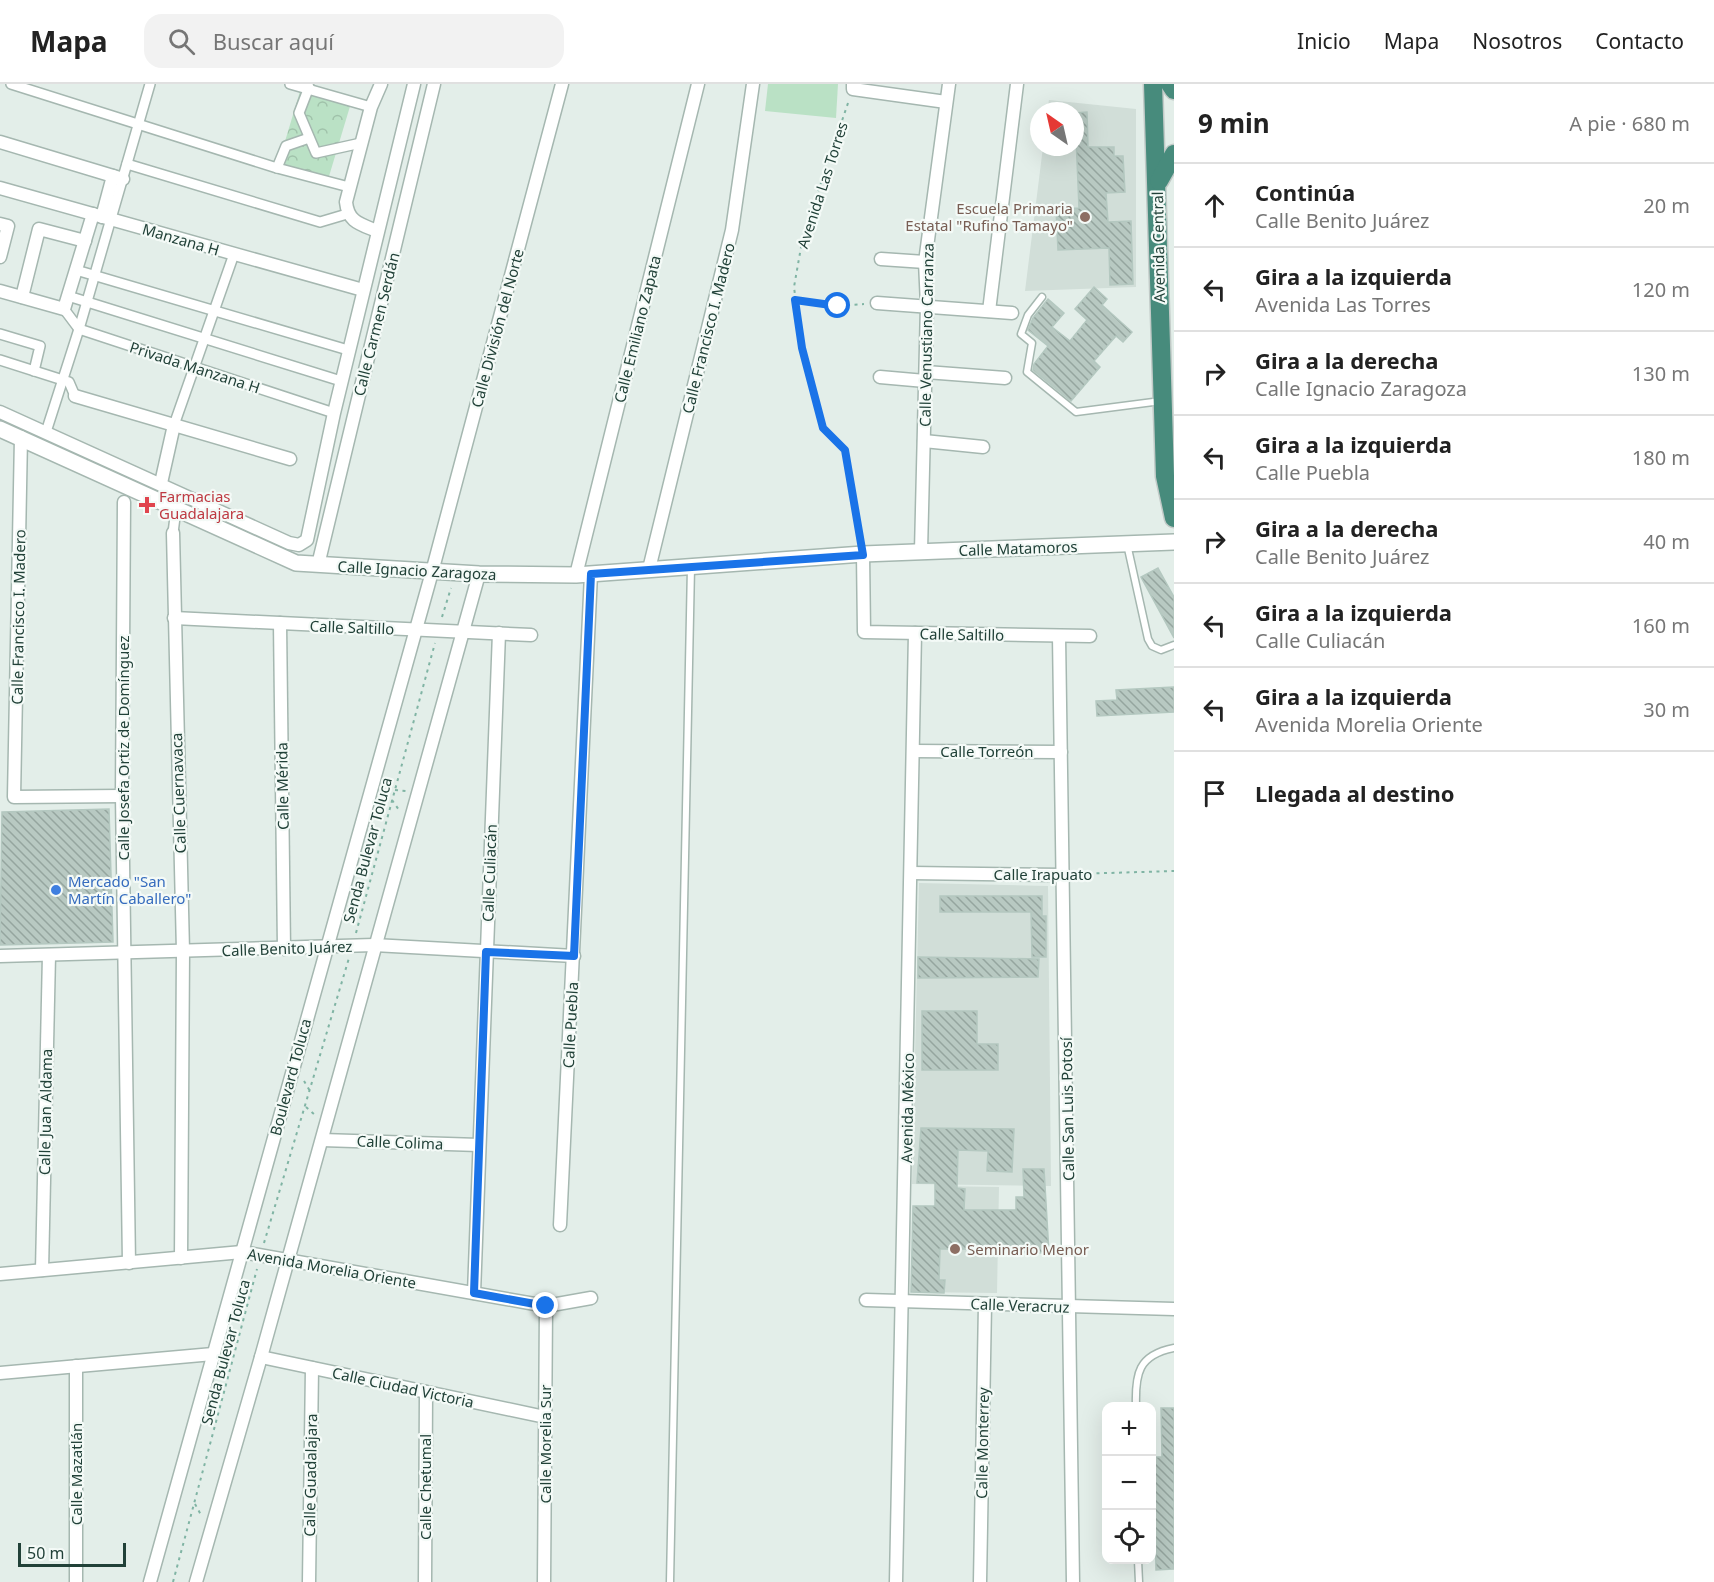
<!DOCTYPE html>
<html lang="es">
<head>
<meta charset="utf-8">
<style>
  :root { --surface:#fff; --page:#f2f2f2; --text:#222; --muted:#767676; --line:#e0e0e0 }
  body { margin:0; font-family:"Noto Sans",sans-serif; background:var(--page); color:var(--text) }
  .controls { position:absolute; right:18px; bottom:18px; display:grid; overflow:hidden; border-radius:12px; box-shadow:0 6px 24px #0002 }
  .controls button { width:54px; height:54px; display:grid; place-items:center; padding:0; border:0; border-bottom:2px solid var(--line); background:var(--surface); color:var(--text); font:30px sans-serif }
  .compass { position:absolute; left:1030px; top:18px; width:54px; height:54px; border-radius:50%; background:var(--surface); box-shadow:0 6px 24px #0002; rotate:326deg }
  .scale { position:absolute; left:18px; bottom:15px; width:108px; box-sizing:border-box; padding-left:6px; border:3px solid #214138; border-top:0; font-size:16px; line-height:21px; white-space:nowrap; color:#214138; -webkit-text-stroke:4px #f4faf7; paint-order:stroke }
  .stop { position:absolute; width:18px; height:18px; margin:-14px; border:4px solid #1a73e8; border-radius:50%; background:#fff }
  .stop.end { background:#1a73e8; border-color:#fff; box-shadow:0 2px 6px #0008 }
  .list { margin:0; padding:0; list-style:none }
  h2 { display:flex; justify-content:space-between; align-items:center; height:78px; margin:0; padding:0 24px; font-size:26px }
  h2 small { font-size:20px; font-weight:400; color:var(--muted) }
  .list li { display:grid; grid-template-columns:39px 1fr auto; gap:18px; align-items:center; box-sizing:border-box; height:84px; padding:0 24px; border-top:2px solid var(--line) }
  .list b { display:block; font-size:22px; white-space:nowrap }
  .list p { margin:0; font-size:20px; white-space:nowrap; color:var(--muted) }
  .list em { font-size:20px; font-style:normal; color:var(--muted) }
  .icon { flex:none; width:33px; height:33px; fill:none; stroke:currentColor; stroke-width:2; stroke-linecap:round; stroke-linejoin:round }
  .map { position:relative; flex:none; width:1174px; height:1498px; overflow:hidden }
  header { display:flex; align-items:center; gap:36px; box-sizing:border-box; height:84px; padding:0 30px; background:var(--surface); border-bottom:2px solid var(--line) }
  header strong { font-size:28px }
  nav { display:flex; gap:33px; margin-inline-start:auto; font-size:21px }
  .search { width:420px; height:54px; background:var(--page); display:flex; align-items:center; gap:15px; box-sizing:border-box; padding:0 21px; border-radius:18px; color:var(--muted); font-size:22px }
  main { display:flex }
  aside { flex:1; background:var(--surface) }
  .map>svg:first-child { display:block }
  .built { fill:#d1ded8 }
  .park { fill:url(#park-crowns) }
  .garden { fill:#bae1c5 }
  .building { fill:url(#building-back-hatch); stroke:#b4c8c0; stroke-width:1.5 }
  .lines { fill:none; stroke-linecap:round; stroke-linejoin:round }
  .service-casing { stroke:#a5b7b0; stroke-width:9 }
  .pedestrian-casing { stroke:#a5b7b0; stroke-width:12 }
  .minor-casing { stroke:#a5b7b0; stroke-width:15 }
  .tertiary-casing { stroke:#a5b7b0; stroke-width:18 }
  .trunk-casing { stroke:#c1cac7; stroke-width:21 }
  .path { stroke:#80b4a4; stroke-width:2; stroke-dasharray:3 4.5; stroke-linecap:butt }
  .service { stroke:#fff; stroke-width:6 }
  .pedestrian { stroke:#fff; stroke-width:9 }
  .minor { stroke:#fff; stroke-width:12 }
  .tertiary { stroke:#fff; stroke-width:15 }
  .trunk { stroke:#478b7c; stroke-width:18 }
  .route { stroke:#1a73e8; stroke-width:8 }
  .education-dot { fill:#8d6e63; stroke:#f4faf7; stroke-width:2 }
  .health-dot { fill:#e0444e; stroke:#f4faf7; stroke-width:2 }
  .shop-dot { fill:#3f7fe0; stroke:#f4faf7; stroke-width:2 }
  .labels { text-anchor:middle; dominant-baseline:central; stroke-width:4.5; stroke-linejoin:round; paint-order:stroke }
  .street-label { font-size:15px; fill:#214138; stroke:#f4faf7 }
  .education-label { font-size:15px; fill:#785e54; stroke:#f4faf7; text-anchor:end }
  .health-label { font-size:15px; fill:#be3a42; stroke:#f4faf7; text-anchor:start }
  .shop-label { font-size:15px; fill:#366cbe; stroke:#f4faf7; text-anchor:start }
</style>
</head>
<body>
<header>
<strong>Mapa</strong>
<div class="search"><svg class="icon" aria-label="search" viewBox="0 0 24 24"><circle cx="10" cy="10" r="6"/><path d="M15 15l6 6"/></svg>Buscar aquí</div>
<nav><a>Inicio</a><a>Mapa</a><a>Nosotros</a><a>Contacto</a></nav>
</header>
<main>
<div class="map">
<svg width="1174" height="1498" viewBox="0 0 1174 1498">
  <defs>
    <pattern id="park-crowns" width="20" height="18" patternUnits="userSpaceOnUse" patternTransform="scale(1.5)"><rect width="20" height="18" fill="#bae1c5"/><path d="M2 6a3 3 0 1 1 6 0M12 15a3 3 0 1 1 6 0" fill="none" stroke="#a0c2aa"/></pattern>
    <pattern id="building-back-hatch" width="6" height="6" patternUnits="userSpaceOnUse" patternTransform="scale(1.5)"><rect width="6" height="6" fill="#b8c9c2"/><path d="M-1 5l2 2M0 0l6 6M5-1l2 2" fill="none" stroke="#95a59f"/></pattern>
  </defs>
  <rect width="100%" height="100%" fill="#e3eee9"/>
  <g class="built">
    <path d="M1049,16L1136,25V203L1025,207L1043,63H1075V27H1047Z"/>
    <path d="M919,799L1048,802L1051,1102L912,1100Z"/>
    <path d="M935,1102L999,1103L997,1209L911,1208L913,1122H935Z"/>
  </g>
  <path class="park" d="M301,4L351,19L327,99L277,84Z"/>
  <path class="garden" d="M768,0H838L836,34L765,27Z"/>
  <g class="building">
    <path d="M1087,28L1088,63H1114V72H1123L1125,108L1106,109L1108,138L1131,137L1133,200L1110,201L1109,164L1058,166L1056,125L1079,124L1075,29Z"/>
    <path d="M1094,203L1107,215L1102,221L1132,248L1123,258L1116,252L1094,277L1100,283L1071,317L1033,286L1034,280L1048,262L1028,246L1033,234L1048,215L1064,229L1052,243L1070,257L1087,236L1075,225Z"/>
    <path d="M1158,484L1174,513V554L1141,493Z"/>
    <path d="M1174,603V628L1097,632L1096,617L1117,616L1116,606Z"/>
    <path d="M109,725L113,858L0,861L2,728Z"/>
    <path d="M940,812H1042V832H1046V873H1032L1031,828H940Z"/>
    <path d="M918,873L1039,875L1038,893L918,894Z"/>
    <path d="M922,927H977V960H998V986H922Z"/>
    <path d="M921,1044L1014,1045L1012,1088L987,1087L988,1067L958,1066L957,1104L965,1105L964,1126H1016V1113H1024L1023,1085H1044L1049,1169L969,1168V1165H940L939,1196H945L944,1209L911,1208L913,1122H935V1099H917Z"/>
    <path d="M1161,1324H1174V1485L1156,1486L1154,1373H1162Z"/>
  </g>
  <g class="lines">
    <defs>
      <g id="service">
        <path d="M1042,213L1028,231L1021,250L1032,259L1027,288L1076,328L1161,317"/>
        <path d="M1127,460L1148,555L1152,562L1161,566L1174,561"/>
        <path d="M1136,1322C1135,1290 1138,1271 1174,1264"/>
        <path d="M1138,1476L1139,1498"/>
        <path d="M670,1498L691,483"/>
      </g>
      <g id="pedestrian">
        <path d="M11,0L277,84L349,103"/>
        <path d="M290,0L371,23"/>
        <path d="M309,3L299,29L316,69L361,59"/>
        <path d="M127,80L320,138L347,130"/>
        <path d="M277,84L286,62L309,54"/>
        <path d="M76,186L348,266"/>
        <path d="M68,212L341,297"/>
        <path d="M64,225L79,245L334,329"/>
        <path d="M0,250L40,262L34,287"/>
        <path d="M0,276L69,298L75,312"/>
        <path d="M174,341L234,170"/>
        <path d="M46,348L79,245L150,0"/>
        <path d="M173,449L176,425"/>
      </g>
      <g id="minor">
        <path d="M853,0V5L946,18"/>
        <path d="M0,58L123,95"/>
        <path d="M0,104L363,206"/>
        <path d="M102,133L113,92"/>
        <path d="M0,140L8,142L0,173"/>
        <path d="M377,147C360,140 348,138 346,118L371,23L381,0"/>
        <path d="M881,175L925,178"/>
        <path d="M0,207L64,225L93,130"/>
        <path d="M22,213L39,145L85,157"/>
        <path d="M877,219L1012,229"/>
        <path d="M989,227L1017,0"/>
        <path d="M926,288L1005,294"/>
        <path d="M880,293L925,297"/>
        <path d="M75,312L290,375"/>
        <path d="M0,328L289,459L299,461L307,456L334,329L414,0"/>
        <path d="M21,353L14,713L122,712"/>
        <path d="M924,357L983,363"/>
        <path d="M161,399L174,341"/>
        <path d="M124,418L122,712L129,1179"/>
        <path d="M173,449L183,867L181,1174"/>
        <path d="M921,467L927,221L925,178L949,0"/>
        <path d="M863,470L864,548L1090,552"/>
        <path d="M318,481L434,0"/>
        <path d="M649,485L732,146L753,0"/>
        <path d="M576,491L698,0"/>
        <path d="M174,534L531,551"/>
        <path d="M280,539L284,865"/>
        <path d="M1059,552L1073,1498"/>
        <path d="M914,667L1061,668"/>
        <path d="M911,789L1063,791"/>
        <path d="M0,872L374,861L574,872"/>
        <path d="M322,1056L479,1061"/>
        <path d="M560,1141L591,490"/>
        <path d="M42,1186L49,871"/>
        <path d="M0,1190L242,1168L546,1222L591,1214"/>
        <path d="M474,1209L499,549"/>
        <path d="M866,1216L1174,1225"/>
        <path d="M261,1273L545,1333"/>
        <path d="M76,1282V1498"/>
        <path d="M0,1289L213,1270"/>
        <path d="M150,1498L432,488L562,0"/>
        <path d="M196,1498L261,1273L479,490"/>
        <path d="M309,1498L312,1284"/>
        <path d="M425,1498L426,1308"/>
        <path d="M544,1498L546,1222"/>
        <path d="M896,1498L915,549"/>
        <path d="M980,1498L985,1220"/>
      </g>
      <path id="tertiary" d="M0,345L296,479L479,490L576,491L863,470L1174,458"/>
      <g id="trunk">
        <path d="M1153,0L1165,392L1174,434"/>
        <path d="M1170,0L1174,6"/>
        <path d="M1159,97L1174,70"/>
      </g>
    </defs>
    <use href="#service" class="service-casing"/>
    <use href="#pedestrian" class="pedestrian-casing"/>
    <use href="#minor" class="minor-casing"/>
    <use href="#tertiary" class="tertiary-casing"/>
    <use href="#trunk" class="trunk-casing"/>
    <g class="path">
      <path d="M848,19L803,152L794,203L802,264L823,344L845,366L861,456"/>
      <path d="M795,216L838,222L864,220"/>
      <path d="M442,533L451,504"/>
      <path d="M395,706L406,707"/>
      <path d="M392,716L399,726"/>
      <path d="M1074,790L1174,787"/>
      <path d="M356,849L435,559"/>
      <path d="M304,997L310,1007"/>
      <path d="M306,1023L315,1031"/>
      <path d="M264,1159L349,874"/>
      <path d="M195,1420L201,1431"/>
      <path d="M173,1498L257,1185"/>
    </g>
    <use href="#service" class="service"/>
    <use href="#pedestrian" class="pedestrian"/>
    <use href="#minor" class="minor"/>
    <use href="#tertiary" class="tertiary"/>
    <use href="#trunk" class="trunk"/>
  </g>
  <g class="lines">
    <path class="route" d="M546,1222L474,1209L486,868L574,872L591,490L863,471L845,366L823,344L802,264L795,216L838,222"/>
  </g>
  <g class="education-dot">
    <circle cx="1085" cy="133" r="6"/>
    <circle cx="955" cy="1165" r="6"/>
  </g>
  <path class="health-dot" d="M144 412h6v6h6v6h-6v6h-6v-6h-6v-6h6z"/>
  <circle class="shop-dot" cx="56" cy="806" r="6"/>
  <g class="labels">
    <g class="street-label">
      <text transform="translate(822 101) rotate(-72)">Avenida Las Torres</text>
      <text transform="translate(181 155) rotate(16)">Manzana H</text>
      <text transform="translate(1158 163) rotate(-91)">Avenida Central</text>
      <text transform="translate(376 240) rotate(-76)">Calle Carmen Serdán</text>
      <text transform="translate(497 244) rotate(-75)">Calle División del Norte</text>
      <text transform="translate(708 244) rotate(-76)">Calle Francisco I. Madero</text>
      <text transform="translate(637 245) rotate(-76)">Calle Emiliano Zapata</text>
      <text transform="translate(926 251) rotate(-89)">Calle Venustiano Carranza</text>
      <text transform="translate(195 283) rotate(18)">Privada Manzana H</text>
      <text transform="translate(1018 464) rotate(-2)">Calle Matamoros</text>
      <text transform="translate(417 486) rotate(3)">Calle Ignacio Zaragoza</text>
      <text transform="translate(18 533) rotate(-89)">Calle Francisco I. Madero</text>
      <text transform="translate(352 543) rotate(2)">Calle Saltillo</text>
      <text transform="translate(962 550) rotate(1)">Calle Saltillo</text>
      <text transform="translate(123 664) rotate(-90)">Calle Josefa Ortiz de Domínguez</text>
      <text x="987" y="667">Calle Torreón</text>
      <text transform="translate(282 702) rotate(-91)">Calle Mérida</text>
      <text transform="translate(178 709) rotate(-92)">Calle Cuernavaca</text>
      <text transform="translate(367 766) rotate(-75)">Senda Bulevar Toluca</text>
      <text transform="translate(489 789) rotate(-88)">Calle Culiacán</text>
      <text x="1043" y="790">Calle Irapuato</text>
      <text transform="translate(287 864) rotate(-2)">Calle Benito Juárez</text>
      <text transform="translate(570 941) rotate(-87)">Calle Puebla</text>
      <text transform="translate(290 993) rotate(-75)">Boulevard Toluca</text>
      <text transform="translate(907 1024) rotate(-89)">Avenida México</text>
      <text transform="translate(1067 1025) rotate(-91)">Calle San Luis Potosí</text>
      <text transform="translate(45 1028) rotate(-89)">Calle Juan Aldama</text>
      <text transform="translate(400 1058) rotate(2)">Calle Colima</text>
      <text transform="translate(332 1184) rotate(10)">Avenida Morelia Oriente</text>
      <text transform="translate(1020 1221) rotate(2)">Calle Veracruz</text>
      <text transform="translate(225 1268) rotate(-75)">Senda Bulevar Toluca</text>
      <text transform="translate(403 1303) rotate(12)">Calle Ciudad Victoria</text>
      <text transform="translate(982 1359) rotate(-89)">Calle Monterrey</text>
      <text transform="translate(545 1360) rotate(-90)">Calle Morelia Sur</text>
      <text transform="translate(76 1390) rotate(-90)">Calle Mazatlán</text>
      <text transform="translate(310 1391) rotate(-89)">Calle Guadalajara</text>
      <text transform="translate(425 1403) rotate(-90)">Calle Chetumal</text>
    </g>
    <g class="education-label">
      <text x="1073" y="124">Escuela Primaria<tspan x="1073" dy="17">Estatal "Rufino Tamayo"</tspan></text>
      <text x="967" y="1165" text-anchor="start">Seminario Menor</text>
    </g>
    <g class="health-label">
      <text x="159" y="412">Farmacias<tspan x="159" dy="17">Guadalajara</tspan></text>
    </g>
    <g class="shop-label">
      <text x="68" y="797">Mercado "San<tspan x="68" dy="17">Martín Caballero"</tspan></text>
    </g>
  </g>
</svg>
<div class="controls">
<button>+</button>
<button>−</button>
<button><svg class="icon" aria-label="locate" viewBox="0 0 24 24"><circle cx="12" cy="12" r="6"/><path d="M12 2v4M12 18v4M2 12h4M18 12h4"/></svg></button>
</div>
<svg class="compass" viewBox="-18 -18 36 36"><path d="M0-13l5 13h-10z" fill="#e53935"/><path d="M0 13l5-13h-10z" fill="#767676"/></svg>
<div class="scale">50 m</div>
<div class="stop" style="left:838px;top:222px"></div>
<div class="stop end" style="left:546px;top:1222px"></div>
</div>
<aside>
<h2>9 min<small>A pie · 680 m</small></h2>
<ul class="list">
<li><svg class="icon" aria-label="ahead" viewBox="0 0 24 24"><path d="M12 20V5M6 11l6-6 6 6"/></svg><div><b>Continúa</b><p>Calle Benito Juárez</p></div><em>20 m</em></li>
<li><svg class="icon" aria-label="left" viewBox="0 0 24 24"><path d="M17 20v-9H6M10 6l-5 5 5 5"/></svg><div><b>Gira a la izquierda</b><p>Avenida Las Torres</p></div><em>120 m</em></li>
<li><svg class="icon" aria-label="right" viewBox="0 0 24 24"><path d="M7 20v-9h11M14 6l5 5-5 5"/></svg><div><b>Gira a la derecha</b><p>Calle Ignacio Zaragoza</p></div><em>130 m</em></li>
<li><svg class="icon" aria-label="left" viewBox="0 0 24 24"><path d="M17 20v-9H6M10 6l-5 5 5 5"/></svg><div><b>Gira a la izquierda</b><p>Calle Puebla</p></div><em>180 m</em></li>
<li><svg class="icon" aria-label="right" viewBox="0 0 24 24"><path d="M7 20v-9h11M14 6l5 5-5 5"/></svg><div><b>Gira a la derecha</b><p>Calle Benito Juárez</p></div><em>40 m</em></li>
<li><svg class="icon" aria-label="left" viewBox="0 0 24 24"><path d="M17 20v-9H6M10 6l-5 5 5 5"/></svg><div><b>Gira a la izquierda</b><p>Calle Culiacán</p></div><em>160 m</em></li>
<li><svg class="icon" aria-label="left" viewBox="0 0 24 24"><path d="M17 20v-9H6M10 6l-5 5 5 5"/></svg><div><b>Gira a la izquierda</b><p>Avenida Morelia Oriente</p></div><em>30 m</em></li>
<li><svg class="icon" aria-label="arrive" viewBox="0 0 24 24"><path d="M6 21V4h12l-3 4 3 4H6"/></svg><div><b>Llegada al destino</b></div></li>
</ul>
</aside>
</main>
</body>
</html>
